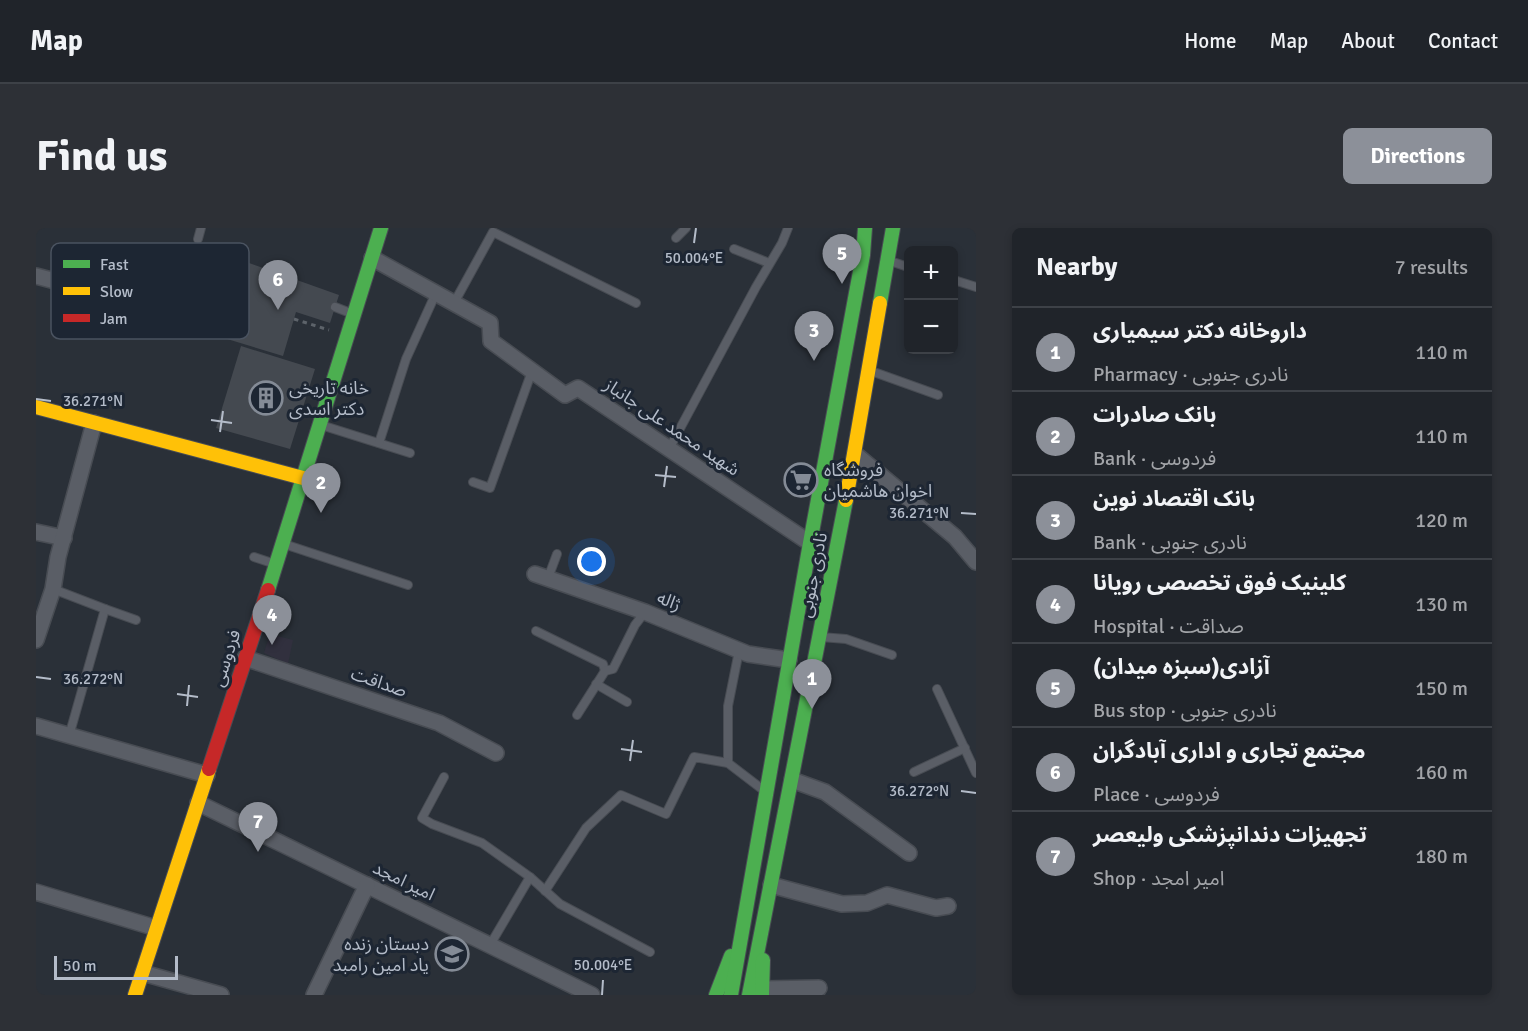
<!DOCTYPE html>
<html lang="en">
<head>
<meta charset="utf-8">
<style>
  :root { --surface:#20242a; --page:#2d3036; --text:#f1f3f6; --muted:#a2a4a8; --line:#3d4147; --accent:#8c9099 }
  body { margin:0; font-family:Signika,"Noto Sans Arabic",sans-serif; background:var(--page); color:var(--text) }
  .controls { position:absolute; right:18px; top:18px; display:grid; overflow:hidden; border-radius:9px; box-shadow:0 3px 9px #0003 }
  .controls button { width:54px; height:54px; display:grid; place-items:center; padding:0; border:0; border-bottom:2px solid var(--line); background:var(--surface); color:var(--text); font:30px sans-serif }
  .scale { position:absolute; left:18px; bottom:15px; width:124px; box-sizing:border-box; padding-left:6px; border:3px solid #b4bcc9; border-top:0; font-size:16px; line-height:21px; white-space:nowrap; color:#b4bcc9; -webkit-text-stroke:4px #1d2633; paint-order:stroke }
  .you { position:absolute; left:556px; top:334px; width:21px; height:21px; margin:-15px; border:4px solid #fff; border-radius:50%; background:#1a73e8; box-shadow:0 0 0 9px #1a73e833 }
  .badge { display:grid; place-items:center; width:39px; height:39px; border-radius:50%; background:var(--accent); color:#fff; font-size:20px; font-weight:700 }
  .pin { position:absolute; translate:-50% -50px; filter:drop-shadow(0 2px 3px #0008) }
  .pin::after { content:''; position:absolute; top:32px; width:21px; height:18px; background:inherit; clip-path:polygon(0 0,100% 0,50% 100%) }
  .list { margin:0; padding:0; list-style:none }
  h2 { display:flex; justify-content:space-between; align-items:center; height:78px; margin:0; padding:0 24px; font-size:26px }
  h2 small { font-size:20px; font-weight:400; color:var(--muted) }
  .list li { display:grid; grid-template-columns:39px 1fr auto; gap:18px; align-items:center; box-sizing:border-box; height:84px; padding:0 24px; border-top:2px solid var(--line) }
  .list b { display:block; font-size:22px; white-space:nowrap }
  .list p { margin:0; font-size:20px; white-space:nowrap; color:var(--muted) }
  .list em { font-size:20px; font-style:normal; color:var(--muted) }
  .map { position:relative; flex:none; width:940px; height:767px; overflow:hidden; border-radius:9px }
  header { display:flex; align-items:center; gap:36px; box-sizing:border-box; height:84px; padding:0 30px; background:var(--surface); border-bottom:2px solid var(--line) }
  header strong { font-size:28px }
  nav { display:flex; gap:33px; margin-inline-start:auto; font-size:21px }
  .intro { display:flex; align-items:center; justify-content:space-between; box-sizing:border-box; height:144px; padding:0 36px }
  h1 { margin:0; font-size:42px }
  .button { padding:15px 27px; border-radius:9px; background:var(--accent); color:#fff; font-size:21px; font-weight:700 }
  main { display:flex; gap:36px; padding:0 36px }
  aside { flex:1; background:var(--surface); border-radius:9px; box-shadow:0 3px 9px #0003 }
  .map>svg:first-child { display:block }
  .medical { fill:#31303e }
  .building { fill:#444950 }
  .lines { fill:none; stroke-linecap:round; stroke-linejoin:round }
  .lane-casing { stroke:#484c53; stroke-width:10 }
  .street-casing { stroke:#484c53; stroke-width:18 }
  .fast-casing { stroke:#484c53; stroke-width:16 }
  .slow-casing { stroke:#484c53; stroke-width:16 }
  .jam-casing { stroke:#484c53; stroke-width:16 }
  .path { stroke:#5d636a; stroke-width:3; stroke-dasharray:4.5 4.5; stroke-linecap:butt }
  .lane { stroke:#5a5e66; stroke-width:8 }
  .street { stroke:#5a5e66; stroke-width:15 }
  .fast { stroke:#4caf50; stroke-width:14 }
  .slow { stroke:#ffc107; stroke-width:14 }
  .jam { stroke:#c62828; stroke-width:14 }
  .ticks { fill:none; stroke:#b4bcc9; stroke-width:2 }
  .labels { text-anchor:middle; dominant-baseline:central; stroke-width:6; stroke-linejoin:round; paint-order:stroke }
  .poi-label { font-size:18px; fill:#b4bcc9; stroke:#1d2633; text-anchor:start }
  .street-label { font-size:18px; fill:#b4bcc9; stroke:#1d2633 }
  .key { fill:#1d2633; stroke:#4a5360; stroke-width:1.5 }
  .key-label { font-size:16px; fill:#b4bcc9 }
  .ticks-label { font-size:15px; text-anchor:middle; fill:#b4bcc9; stroke:#1d2633; stroke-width:6; stroke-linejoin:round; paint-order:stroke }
</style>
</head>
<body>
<header>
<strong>Map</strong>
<nav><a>Home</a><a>Map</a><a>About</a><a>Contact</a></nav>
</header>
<div class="intro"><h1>Find us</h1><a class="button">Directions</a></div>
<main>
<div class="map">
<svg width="940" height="767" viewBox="0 0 940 767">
  <rect width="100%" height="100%" fill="#2a3038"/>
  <path class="medical" d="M234,406L257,412L252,436L228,425Z"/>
  <g class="building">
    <path d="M202,31L303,67L294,95L260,84L247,128L178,107Z"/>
    <path d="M205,118L279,141L254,221L180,200Z"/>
  </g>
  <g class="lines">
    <defs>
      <g id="lane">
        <path d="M640,10L650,0"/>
        <path d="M162,11L165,0"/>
        <path d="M698,21L733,35"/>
        <path d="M854,33L872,39"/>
        <path d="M918,52L940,59"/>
        <path d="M418,75L457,4L600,75"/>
        <path d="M299,79L317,86"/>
        <path d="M835,143L902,167"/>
        <path d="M285,197L374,225"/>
        <path d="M343,215L370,131L400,65"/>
        <path d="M633,221L720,59L746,15L752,0"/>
        <path d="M437,254L454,260L496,143"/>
        <path d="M248,316L372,357"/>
        <path d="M218,329L239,336"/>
        <path d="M512,350L521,326"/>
        <path d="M17,361L69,381L33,508"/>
        <path d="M69,381L100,392"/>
        <path d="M500,403L567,436L569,443"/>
        <path d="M785,409L810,411L856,427"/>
        <path d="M560,456L591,474"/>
        <path d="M901,461L940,545"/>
        <path d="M541,487L569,443L577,441L599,397L609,384"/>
        <path d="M692,535V478L703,423"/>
        <path d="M878,544L929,520"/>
        <path d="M408,549L386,590L396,596L446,615L494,649L524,676L614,724"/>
        <path d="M509,663L550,600L585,567L630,586L658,529L692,535L726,561"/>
        <path d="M454,717L494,649"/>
      </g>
      <g id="street">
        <path d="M336,30L454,95L455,113L529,167L542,160L774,315"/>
        <path d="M0,48L83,70"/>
        <path d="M819,226L919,309L940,334"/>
        <path d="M0,304L28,310"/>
        <path d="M499,346L609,384L712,426L753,432"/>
        <path d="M0,412L17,361L22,329L58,195"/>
        <path d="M209,430L403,495L460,525"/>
        <path d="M0,498L171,547"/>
        <path d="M756,552L789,564L873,625"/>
        <path d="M162,575L556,767"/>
        <path d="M735,657L806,676L831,675L851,667L900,680L912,678"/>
        <path d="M0,664L120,700"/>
        <path d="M107,745L185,767"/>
        <path d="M727,761L783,760"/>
        <path d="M278,767L331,657"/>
      </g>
      <g id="fast">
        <path d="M844,75L857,0"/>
        <path d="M232,362L345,0"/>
        <path d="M680,767L695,728"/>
        <path d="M695,767L774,315L827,27L829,0"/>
        <path d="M713,767L810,272"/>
        <path d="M726,767L727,732"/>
      </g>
      <g id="slow">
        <path d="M0,179L267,250"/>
        <path d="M810,272L844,75"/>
        <path d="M99,767L173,541"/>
      </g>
      <path id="jam" d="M173,541L232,362"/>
    </defs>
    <use href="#lane" class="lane-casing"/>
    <use href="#street" class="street-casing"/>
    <use href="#fast" class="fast-casing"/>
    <use href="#slow" class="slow-casing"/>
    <use href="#jam" class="jam-casing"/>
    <path class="path" d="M258,91L293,102"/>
    <use href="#lane" class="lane"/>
    <use href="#street" class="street"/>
    <use href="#fast" class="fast"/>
    <use href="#slow" class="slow"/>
    <use href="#jam" class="jam"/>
  </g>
  <path class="ticks" d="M658,15L660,0M0,171L15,173M175,192L196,195M184,204L187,183M619,247L640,249M628,259L631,238M925,285L940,286M0,449L15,451M141,466L162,469M151,478L153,457M585,521L606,524M594,533L597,512M925,563L940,565M566,767L567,752"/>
  <defs>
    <symbol id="building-ring" viewBox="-11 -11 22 22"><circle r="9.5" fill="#1d2633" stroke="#848b96" stroke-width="1.5"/><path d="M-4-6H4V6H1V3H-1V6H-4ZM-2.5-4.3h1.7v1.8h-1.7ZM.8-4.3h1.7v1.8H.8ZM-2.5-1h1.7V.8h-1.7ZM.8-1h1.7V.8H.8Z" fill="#848b96"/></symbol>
    <symbol id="supermarket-ring" viewBox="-11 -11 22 22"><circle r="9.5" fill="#1d2633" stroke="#848b96" stroke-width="1.5"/><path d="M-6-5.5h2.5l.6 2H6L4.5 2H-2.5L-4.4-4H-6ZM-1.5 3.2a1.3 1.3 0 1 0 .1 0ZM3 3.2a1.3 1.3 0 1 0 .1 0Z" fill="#848b96"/></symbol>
    <symbol id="school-ring" viewBox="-11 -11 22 22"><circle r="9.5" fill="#1d2633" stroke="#848b96" stroke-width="1.5"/><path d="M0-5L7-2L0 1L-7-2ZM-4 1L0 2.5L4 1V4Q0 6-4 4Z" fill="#848b96"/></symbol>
  </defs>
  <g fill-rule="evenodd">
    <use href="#building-ring" x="211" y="151" width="38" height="38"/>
    <use href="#supermarket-ring" x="746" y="233" width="38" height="38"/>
    <use href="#school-ring" x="397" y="707" width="38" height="38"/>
  </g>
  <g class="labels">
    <g class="poi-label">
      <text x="253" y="160">خانه تاریخی<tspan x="253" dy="21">دکتر اسدی</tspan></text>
      <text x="788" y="242">فروشگاه<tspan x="788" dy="21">اخوان هاشمیان</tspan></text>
      <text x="393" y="716" text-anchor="end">دبستان زنده<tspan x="393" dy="21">یاد امین رامبد</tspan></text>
    </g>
    <g class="street-label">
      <text transform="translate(636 199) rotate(34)">شهید محمد علی جانباز</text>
      <text transform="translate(777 347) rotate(-79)">نادری جنوبی</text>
      <text transform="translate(633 373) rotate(22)">ژاله</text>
      <text transform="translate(190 430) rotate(-72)">فردوسی</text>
      <text transform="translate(343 454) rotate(19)">صداقت</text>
      <text transform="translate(368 653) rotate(26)">امیر امجد</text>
    </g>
  </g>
  <rect x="15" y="15" width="198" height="96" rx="9" class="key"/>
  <rect x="27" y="32" width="27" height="8" fill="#4caf50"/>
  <rect x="27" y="59" width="27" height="8" fill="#ffc107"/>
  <rect x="27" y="86" width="27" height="8" fill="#c62828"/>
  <g class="key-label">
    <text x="64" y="42">Fast</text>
    <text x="64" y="69">Slow</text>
    <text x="64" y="96">Jam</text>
  </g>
  <g class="ticks-label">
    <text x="658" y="35">50.004°E</text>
    <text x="57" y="178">36.271°N</text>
    <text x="883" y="290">36.271°N</text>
    <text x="57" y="456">36.272°N</text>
    <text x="883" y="568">36.272°N</text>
    <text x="567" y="742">50.004°E</text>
  </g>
</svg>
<div class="controls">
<button>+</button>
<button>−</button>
</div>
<div class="scale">50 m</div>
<div class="you"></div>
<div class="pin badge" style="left:776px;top:481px">1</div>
<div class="pin badge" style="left:285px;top:285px">2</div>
<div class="pin badge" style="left:778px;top:133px">3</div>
<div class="pin badge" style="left:236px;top:417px">4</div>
<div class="pin badge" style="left:806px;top:56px">5</div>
<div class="pin badge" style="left:242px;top:82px">6</div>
<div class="pin badge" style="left:222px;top:624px">7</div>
</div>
<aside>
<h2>Nearby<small>7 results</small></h2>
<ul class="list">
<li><span class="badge">1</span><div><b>داروخانه دکتر سیمیاری</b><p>Pharmacy · نادری جنوبی</p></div><em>110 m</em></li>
<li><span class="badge">2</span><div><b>بانک صادرات</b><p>Bank · فردوسی</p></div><em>110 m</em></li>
<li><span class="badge">3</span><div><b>بانک اقتصاد نوین</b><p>Bank · نادری جنوبی</p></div><em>120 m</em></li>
<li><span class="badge">4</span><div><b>کلینیک فوق تخصصی رویانا</b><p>Hospital · صداقت</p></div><em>130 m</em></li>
<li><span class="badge">5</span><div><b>آزادی(سبزه میدان)</b><p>Bus stop · نادری جنوبی</p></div><em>150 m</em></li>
<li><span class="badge">6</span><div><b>مجتمع تجاری و اداری آبادگران</b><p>Place · فردوسی</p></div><em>160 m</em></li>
<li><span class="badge">7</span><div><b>تجهیزات دندانپزشکی ولیعصر</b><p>Shop · امیر امجد</p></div><em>180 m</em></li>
</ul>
</aside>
</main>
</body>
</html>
